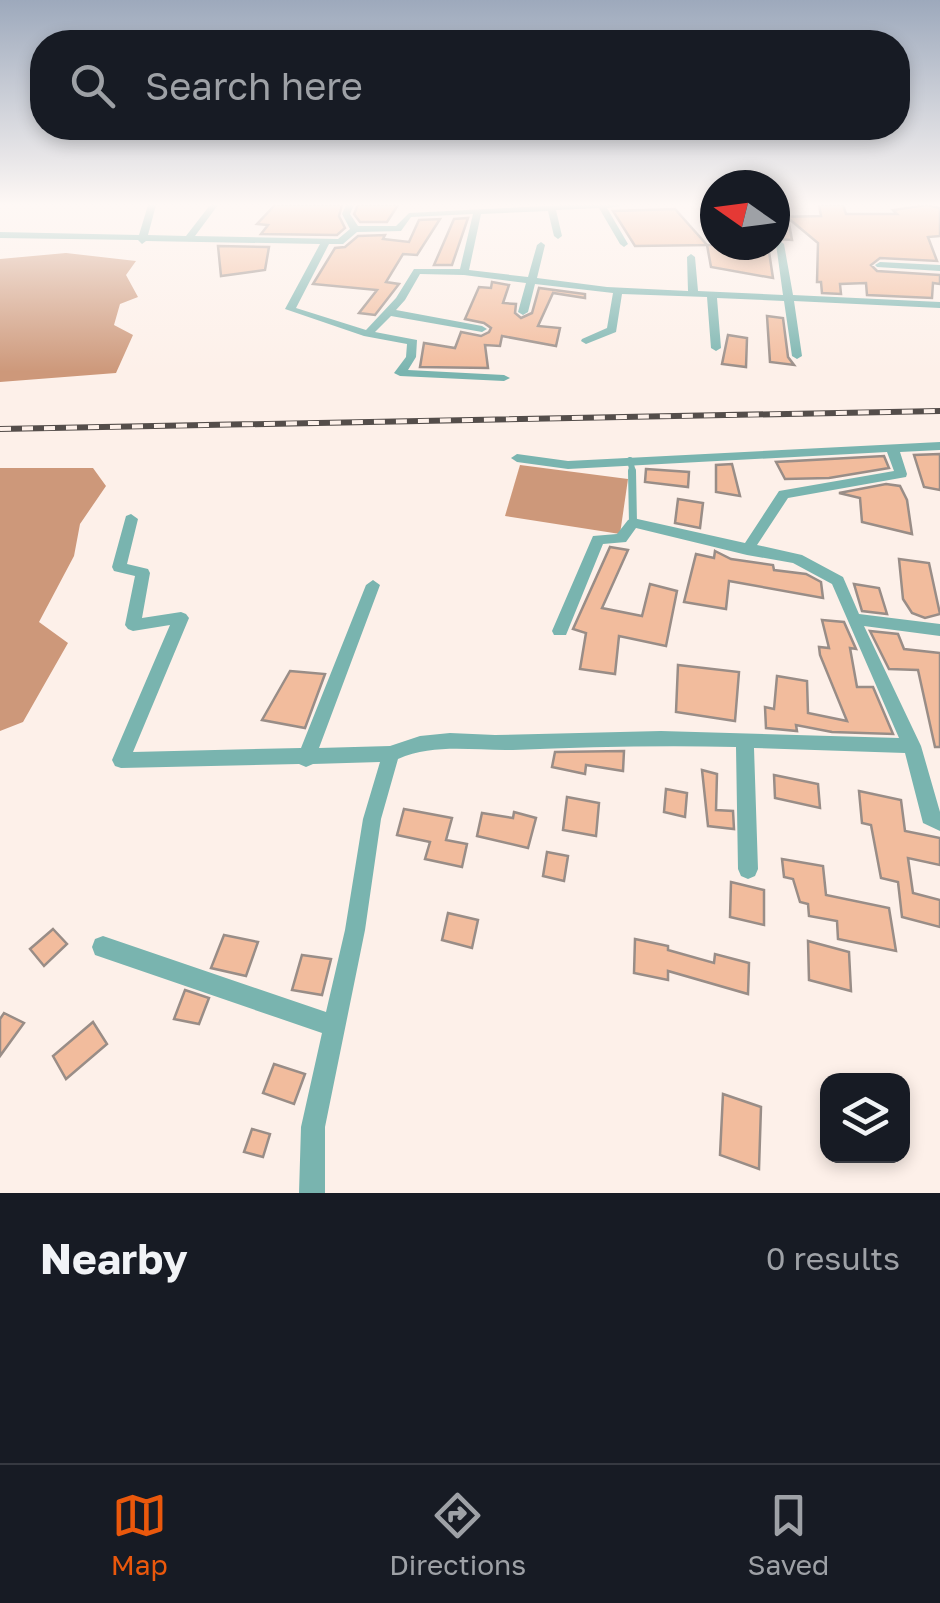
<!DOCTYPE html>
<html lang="en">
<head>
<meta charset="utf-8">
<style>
  :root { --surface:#171b24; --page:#20242c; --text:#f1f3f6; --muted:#9ea1a6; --line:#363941; --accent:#ea580c }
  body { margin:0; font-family:"Golos Text",sans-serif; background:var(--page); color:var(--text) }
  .controls { position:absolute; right:30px; bottom:30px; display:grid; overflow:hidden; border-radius:20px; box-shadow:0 5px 15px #0003 }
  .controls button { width:90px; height:90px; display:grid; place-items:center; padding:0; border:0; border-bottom:2px solid var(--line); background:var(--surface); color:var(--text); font:50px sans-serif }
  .compass { position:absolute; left:700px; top:170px; width:90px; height:90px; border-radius:50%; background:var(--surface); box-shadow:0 5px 15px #0003; rotate:284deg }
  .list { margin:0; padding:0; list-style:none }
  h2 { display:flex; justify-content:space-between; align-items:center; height:130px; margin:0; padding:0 40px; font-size:42px }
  h2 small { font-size:32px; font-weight:400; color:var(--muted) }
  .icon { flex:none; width:55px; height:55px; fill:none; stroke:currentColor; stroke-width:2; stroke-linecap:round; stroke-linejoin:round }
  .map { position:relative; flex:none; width:940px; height:1193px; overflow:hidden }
  .search { position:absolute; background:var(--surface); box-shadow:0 5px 15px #0003; left:30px; right:30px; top:30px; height:110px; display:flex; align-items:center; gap:25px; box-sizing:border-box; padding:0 35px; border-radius:40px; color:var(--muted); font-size:38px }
  .sheet { height:270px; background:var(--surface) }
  nav { display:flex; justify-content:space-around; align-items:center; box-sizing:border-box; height:140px; border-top:2px solid var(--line); background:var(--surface); font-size:28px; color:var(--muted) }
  nav a { display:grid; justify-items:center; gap:5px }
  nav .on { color:var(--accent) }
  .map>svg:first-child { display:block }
  .water { fill:#cd987a }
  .building { fill:#f2bc9d; stroke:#998d87; stroke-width:2.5 }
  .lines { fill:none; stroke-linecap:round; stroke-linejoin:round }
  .lane-far1 { stroke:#79b4af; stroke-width:6 }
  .lane { stroke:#79b4af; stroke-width:8 }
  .street { fill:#79b4af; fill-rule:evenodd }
  .rail-casing { stroke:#544d4a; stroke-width:6 }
  .rail { stroke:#fdf0e9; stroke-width:4; stroke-dasharray:11; stroke-linecap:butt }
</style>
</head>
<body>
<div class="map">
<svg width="940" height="1193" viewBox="0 0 940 1193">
  <rect width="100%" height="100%" fill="#fdf0e9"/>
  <g class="water">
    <path d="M66,253L136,261L126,275L138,297L120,304L114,325L133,335L116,373L0,382V259Z"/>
    <path d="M520,465L628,479L620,534L505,516Z"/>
    <path d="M0,468H93L106,486L80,524L74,556L39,622L68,643L23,722L0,731Z"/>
  </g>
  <g class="building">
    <path d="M275,205H342L339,216L345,228L337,235L261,234L268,225L257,224Z"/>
    <path d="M358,205H398L387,222H360L354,214Z"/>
    <path d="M819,205H843L846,214H897L893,210L927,205L940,208V236L928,237L937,261L880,258L871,265L877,271L940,275V284L933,283L932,298L867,295L866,283L840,284L841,294L822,293L821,282H817L818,243L788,218L792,240L775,239V217L821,216Z"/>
    <path d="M675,209L707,245L635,246L613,211Z"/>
    <path d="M468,218L452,265H434L454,219Z"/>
    <path d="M440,219L417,255L403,254L386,282L399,284L375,315L359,313L377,290L313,284L335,248L345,247L358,236L385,235L383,239L409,242L419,220Z"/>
    <path d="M707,245H768L773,278L711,267Z"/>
    <path d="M218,246L269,247L265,270L221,276Z"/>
    <path d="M492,282L509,285L503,303L516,304L515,313L521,318L532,313L539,288L585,294V298L553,293L538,326L560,328L556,346L502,336L500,346L485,345L488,368L420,367L424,343L455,348L461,332L481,336L489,332L491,328L484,323L465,319L479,287L491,288Z"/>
    <path d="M767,316L783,318L788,357L794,365L770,362Z"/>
    <path d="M728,335L747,338L746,367L722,364Z"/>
    <path d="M940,454V490L924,487L914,455Z"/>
    <path d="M884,456L889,468L829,478L785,479L776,462Z"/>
    <path d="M732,464L740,496L716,492V465Z"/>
    <path d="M646,469L689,472L688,487L645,482Z"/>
    <path d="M886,484L900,486L907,500L912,534L862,522L860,498L839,493Z"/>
    <path d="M678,499L703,503L700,528L675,523Z"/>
    <path d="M610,547L628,550L602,608L642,616L650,584L677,591L666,646L619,636L615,674L580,669L586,633L573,629Z"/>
    <path d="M715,551L731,559L773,565L774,570L806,574L821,582L823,598L729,581L726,609L684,602L696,554L714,558Z"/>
    <path d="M899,559L929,563L940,614L925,618L912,613L903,599Z"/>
    <path d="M854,584L879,588L887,614L862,611Z"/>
    <path d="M822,620L844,622L856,649L850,648L857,687H873L893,734L832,732L796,725L797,731L766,728L765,707L774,709L777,676L807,681L808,713L847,721L820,655L819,647L829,648Z"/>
    <path d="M870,631L898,634L904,649L940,653V747H935L918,670L889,669Z"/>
    <path d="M678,665L739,672L735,721L676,712Z"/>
    <path d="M290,671L325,674L305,728L262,720Z"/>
    <path d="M624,751L623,771L586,765L585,774L552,767L555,752Z"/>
    <path d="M702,770L717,774L716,810L733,811L734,829L708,826Z"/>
    <path d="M774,775L818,784L820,808L775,798Z"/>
    <path d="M666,789L687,793L685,817L664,812Z"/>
    <path d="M859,791L901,800L905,831L940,838V865L908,858L913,893L940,900V927L902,917L898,882L881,878L871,825L862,823Z"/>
    <path d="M567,797L599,803L596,836L563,830Z"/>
    <path d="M404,809L452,818L446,840L467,844L462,867L425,859L430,842L397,835Z"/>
    <path d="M514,812L536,818L528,848L477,836L482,813L513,818Z"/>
    <path d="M547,852L568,856L564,881L543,876Z"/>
    <path d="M782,859L823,866L826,895L889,908L896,951L838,939L837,921L809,916L808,904L800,902L793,879L784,877Z"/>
    <path d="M731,882L764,890V925L730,917Z"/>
    <path d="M448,913L478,920L472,948L442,940Z"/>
    <path d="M53,929L67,944L44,966L30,949Z"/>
    <path d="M224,935L258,942L246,976L211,968Z"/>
    <path d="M635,939L668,946V950L714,963L715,954L749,963L748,994L668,971V980L634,973Z"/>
    <path d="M808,941L849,952L851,991L809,980Z"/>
    <path d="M302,955L331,959L322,995L292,990Z"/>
    <path d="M185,990L209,998L199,1024L174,1019Z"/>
    <path d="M4,1013L24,1023L0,1056V1019Z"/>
    <path d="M93,1022L107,1044L66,1079L53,1056Z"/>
    <path d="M274,1064L305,1074L294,1104L263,1093Z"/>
    <path d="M723,1094L761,1107L759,1169L720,1155Z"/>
    <path d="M252,1129L270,1134L263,1157L244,1152Z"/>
  </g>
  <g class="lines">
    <path class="lane-far1" d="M630,460L633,473"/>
    <path class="lane" d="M632,471L633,523"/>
    <g class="street">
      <path d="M148,205H156L148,235L186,236L210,205H218L195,236L338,239L350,229L342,214L346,205H354L350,214L358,226H396L409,213L565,205H625L607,208L628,244L624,247L620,244L599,208L556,210L562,236L558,239L554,236L548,211L481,214L469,270L528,277L537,245L541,242L545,245L537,278L607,287L688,291L687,257L691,254L695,257L698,291L783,295L776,244L780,241L784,244L793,295L940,302V308L794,301L802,356L797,359L792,356L784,301L717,298L721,348L716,351L711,348L707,297L622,294L616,332L586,344L581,341L582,339L607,328L613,293L535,284L528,312L523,315L518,312L526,283L464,275L420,274L405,300L396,310L482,326L487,329L482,332L391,316L375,332L417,340L416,357L408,370L504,375L510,378L504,381L400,376L394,373L406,357L407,344L364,336L285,309L320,244L146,241L142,244L138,240L0,238V232L139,235ZM473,214L460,269H414L396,298L366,330L296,308L329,244H343L357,232L401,231L411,217Z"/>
      <path d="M880,262L940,265V271L877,267L875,265Z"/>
      <path d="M940,442V450L900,452L907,474L906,477L788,498L757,545L802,555L843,577L859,614L940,624V636L864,626L921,746L940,812V831L923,823L905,753L754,748L758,869L755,876L748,879L741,876L738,869L736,747C662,745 587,747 513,750C474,751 435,743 398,759L381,819L365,930L325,1127V1193H299L301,1127L322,1033L95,955L92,947L95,939L103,936L326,1012L345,930L363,819L380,762L313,764L306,767L299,764L121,768L115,766L112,760L170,625L133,631L128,629L125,625L135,576L114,571L112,567L126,516L131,514L138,519L127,564L148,569L150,573L142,618L181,612L186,614L189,618L133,752L301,748L366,585L373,580L380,585L319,748L390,746L420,736L450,733L495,735L661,731L899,738L832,584L793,563L747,555L636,528L626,542L603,544L566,635H554L552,631L593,536L617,534L628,520L633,518L745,543L779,491L894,471L887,452L568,469L517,462L511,458L517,454L568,461Z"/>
    </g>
    <defs>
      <path id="rail" d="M0,429L940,411"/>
    </defs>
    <use href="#rail" class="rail-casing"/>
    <use href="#rail" class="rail"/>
  </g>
  <linearGradient id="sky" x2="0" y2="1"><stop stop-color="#9da9bc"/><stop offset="0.55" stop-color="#fef8f5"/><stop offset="1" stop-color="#fef8f5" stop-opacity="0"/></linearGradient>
  <rect width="940" height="372" fill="url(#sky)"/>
</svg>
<div class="controls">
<button><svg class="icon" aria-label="layers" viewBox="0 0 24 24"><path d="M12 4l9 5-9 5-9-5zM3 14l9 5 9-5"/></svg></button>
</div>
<svg class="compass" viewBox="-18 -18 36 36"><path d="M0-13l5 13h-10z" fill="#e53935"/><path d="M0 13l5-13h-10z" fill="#9ea1a6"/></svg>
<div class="search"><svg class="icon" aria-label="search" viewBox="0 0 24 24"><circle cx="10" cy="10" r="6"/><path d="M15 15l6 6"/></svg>Search here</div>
</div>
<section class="sheet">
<h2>Nearby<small>0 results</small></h2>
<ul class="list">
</ul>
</section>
<nav>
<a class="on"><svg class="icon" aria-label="map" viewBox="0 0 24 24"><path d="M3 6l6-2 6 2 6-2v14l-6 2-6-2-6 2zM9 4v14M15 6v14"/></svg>Map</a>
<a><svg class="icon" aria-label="directions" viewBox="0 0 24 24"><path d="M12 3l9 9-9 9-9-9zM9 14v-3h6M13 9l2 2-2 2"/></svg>Directions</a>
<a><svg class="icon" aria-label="saved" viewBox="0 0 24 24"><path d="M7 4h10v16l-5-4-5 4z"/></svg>Saved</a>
</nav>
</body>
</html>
